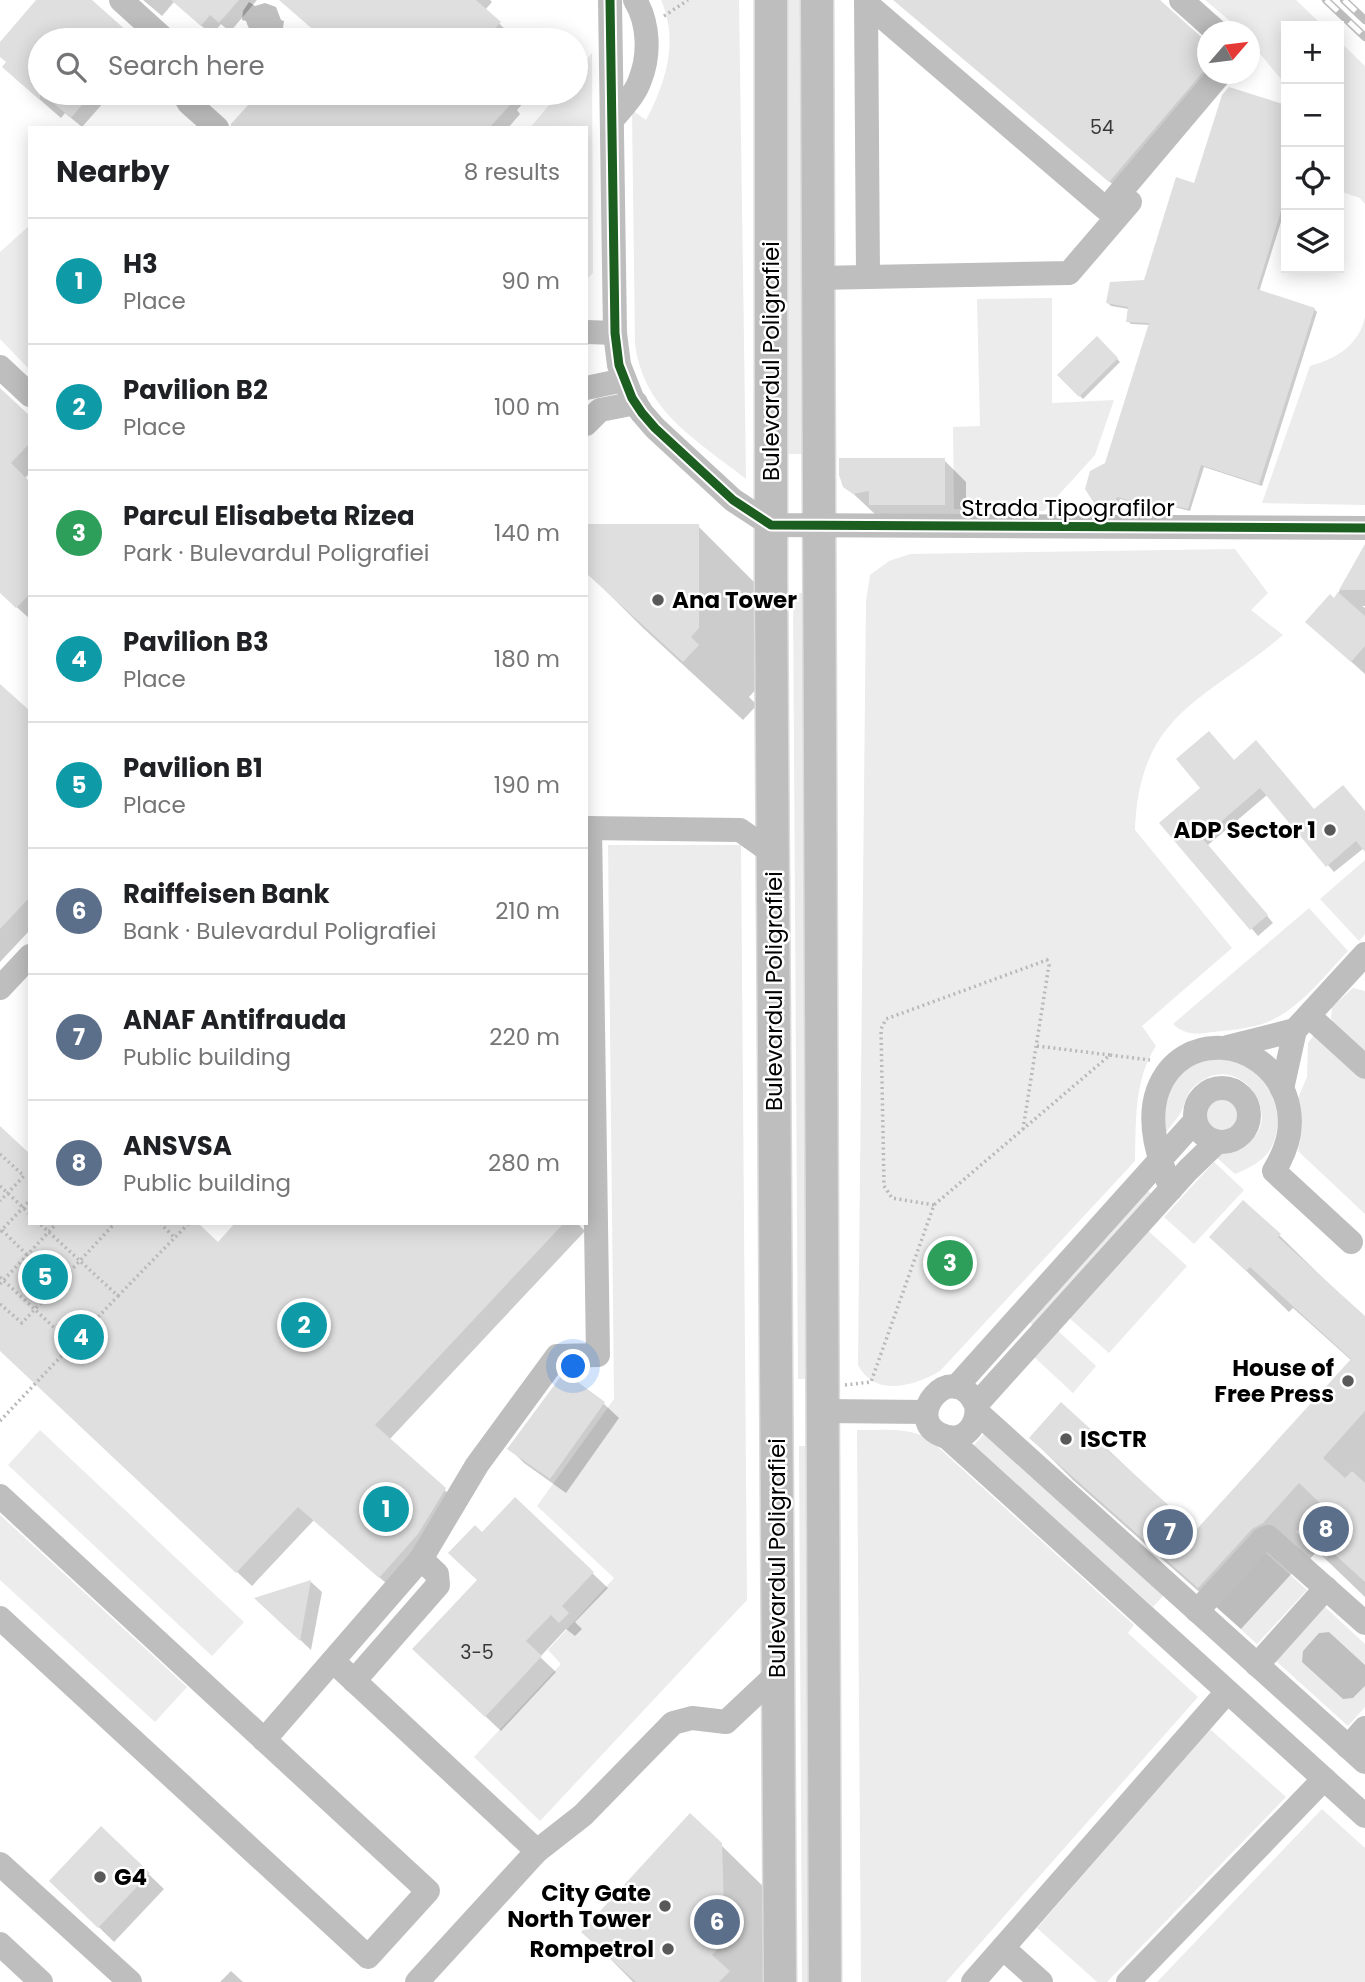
<!DOCTYPE html>
<html lang="en">
<head>
<meta charset="utf-8">
<style>
  :root { --surface:#fff; --page:#f6f6f6; --text:#202124; --muted:#757577; --line:#e0e0e0; --accent:#0b8043 }
  body { margin:0; font-family:Poppins,sans-serif; background:var(--page); color:var(--text) }
  .controls { position:absolute; right:21px; top:21px; display:grid; overflow:hidden; border-radius:0px; box-shadow:0 4px 18px #0003 }
  .controls button { width:63px; height:63px; display:grid; place-items:center; padding:0; border:0; border-bottom:2px solid var(--line); background:var(--surface); color:var(--text); font:35px sans-serif }
  .compass { position:absolute; left:1197px; top:21px; width:63px; height:63px; border-radius:50%; background:var(--surface); box-shadow:0 4px 18px #0003; rotate:62deg }
  .you { position:absolute; left:574px; top:1367px; width:24px; height:24px; margin:-18px; border:5px solid #fff; border-radius:50%; background:#1a73e8; box-shadow:0 0 0 10px #1a73e833 }
  .badge { display:grid; place-items:center; width:46px; height:46px; border-radius:50%; background:var(--accent); color:#fff; font-size:23px; font-weight:700 }
  .pin { position:absolute; translate:-50% -50%; border:4px solid #fff; box-shadow:0 2px 7px #0006 }
  .list { margin:0; padding:0; list-style:none }
  h2 { display:flex; justify-content:space-between; align-items:center; height:91px; margin:0; padding:0 28px; font-size:30px }
  h2 small { font-size:23px; font-weight:400; color:var(--muted) }
  .list li { display:grid; grid-template-columns:46px 1fr auto; gap:21px; align-items:center; box-sizing:border-box; height:126px; padding:0 28px; border-top:2px solid var(--line) }
  .list b { display:block; font-size:26px; white-space:nowrap }
  .list p { margin:0; font-size:23px; white-space:nowrap; color:var(--muted) }
  .list em { font-size:23px; font-style:normal; color:var(--muted) }
  .icon { flex:none; width:38px; height:38px; fill:none; stroke:currentColor; stroke-width:2; stroke-linecap:round; stroke-linejoin:round }
  .map { position:relative; flex:none; width:1365px; height:1982px; overflow:hidden }
  .search { position:absolute; background:var(--surface); box-shadow:0 4px 18px #0003; left:28px; top:28px; width:560px; height:77px; display:flex; align-items:center; gap:18px; box-sizing:border-box; padding:0 24px; border-radius:38px; color:var(--muted); font-size:26px }
  .panel { position:absolute; background:var(--surface); box-shadow:0 4px 18px #0003; left:28px; top:126px; width:560px; height:1099px; border-radius:0px }
  .map>svg:first-child { display:block }
  .green { fill:#ececec }
  .water { fill:#bfbfbf }
  .shadow { fill:#0003 }
  .building { fill:#dfdfdf }
  .lines { fill:none; stroke-linecap:round; stroke-linejoin:round }
  .major-casing { stroke:#dbdbdb; stroke-width:35 }
  .path { stroke:#b9b9b9; stroke-width:3.5; stroke-dasharray:2 3.5; stroke-linecap:butt }
  .minor { stroke:#bebebe; stroke-width:24 }
  .major { stroke:#bebebe; stroke-width:32 }
  .rail-casing { stroke:#bebebe; stroke-width:8 }
  .rail { stroke:#fff; stroke-width:5; stroke-dasharray:16; stroke-linecap:butt }
  .cycleway-casing { stroke:#fff; stroke-width:13 }
  .cycleway { stroke:#1b5e20; stroke-width:9 }
  .poi-dot { fill:#595959; stroke:#fff; stroke-width:2.5 }
  .labels { text-anchor:middle; dominant-baseline:central; stroke-width:5; stroke-linejoin:round; paint-order:stroke }
  .number-label { font-size:19px; fill:#383838 }
  .street-label { font-size:23px; fill:#000; stroke:#fff }
  .poi-label { font-size:23px; font-weight:bold; fill:#000; stroke:#fff; text-anchor:end }
</style>
</head>
<body>
<div class="map">
<svg width="1365" height="1982" viewBox="0 0 1365 1982">
  <rect width="100%" height="100%" fill="#fff"/>
  <g class="green">
    <path d="M661,0H739L746,479C697,440 644,412 635,344L632,110L646,120C666,82 679,41 661,0Z"/>
    <path d="M785,0H810L812,454H788Z"/>
    <path d="M1205,0H1296L1323,26H1286V85L1250,42V32L1242,31Z"/>
    <path d="M1339,41L1365,66V204L1360,198L1339,191Z"/>
    <path d="M592,53L593,273L586,280V128H530L559,93H576V73Z"/>
    <path d="M30,225V370L0,339V252Z"/>
    <path d="M1052,298V403L1114,400L1095,455L1044,511L954,509L953,427L980,426L977,299Z"/>
    <path d="M1365,317V505L1262,503L1310,366C1336,359 1359,345 1365,317Z"/>
    <path d="M1235,549L1268,593L1251,610L1283,635C1207,700 1139,712 1135,830L1232,948L1142,1026L1156,1046C1134,1079 1136,1122 1135,1161L940,1371C914,1386 875,1398 858,1365L866,601L870,575L889,561L910,554Z"/>
    <path d="M793,593H806L811,1379H798Z"/>
    <path d="M608,845H741L747,1600L540,1821L474,1757L561,1664L548,1650L614,1578L537,1506L614,1399Z"/>
    <path d="M1365,860V934L1359,941L1320,899Z"/>
    <path d="M1309,908L1348,951C1323,977 1298,1012 1262,1024C1246,1029 1230,1030 1213,1032C1197,1034 1186,1036 1173,1024Z"/>
    <path d="M1353,988L1365,991V1051L1334,1024L1331,1018L1332,1007Z"/>
    <path d="M1314,1035L1365,1079V1214L1298,1151L1302,1127L1298,1098L1307,1077L1308,1043Z"/>
    <path d="M1207,1057L1252,1064L1281,1104C1276,1143 1275,1158 1235,1174L1217,1158L1224,1150C1299,1143 1248,1043 1197,1084C1187,1091 1186,1101 1181,1112C1177,1119 1170,1127 1165,1134L1164,1099L1180,1072Z"/>
    <circle cx="1222" cy="1114" r="16"/>
    <path d="M1214,1162L1244,1190L1194,1244L1164,1217Z"/>
    <path d="M1145,1188L1154,1196L1036,1328L1027,1320Z"/>
    <path d="M1146,1229L1187,1266L1109,1353L1067,1316Z"/>
    <path d="M1056,1329L1096,1366L1073,1393L1032,1355Z"/>
    <path d="M40,1430L244,1622L212,1656L8,1465Z"/>
    <path d="M857,1430C882,1430 906,1427 928,1438L1134,1625L1128,1633L1198,1697L946,1982H861Z"/>
    <path d="M986,1432L1165,1594L1153,1607L973,1446Z"/>
    <path d="M799,1446H811L813,1982H802Z"/>
    <path d="M0,1515L187,1687L155,1722L0,1580Z"/>
    <path d="M1265,1552L1307,1590L1257,1644L1216,1607Z"/>
    <path d="M1325,1607L1365,1644V1665L1329,1632L1319,1633L1303,1651L1348,1698H1353L1365,1686V1707L1348,1726L1276,1661Z"/>
    <path d="M1210,1729L1286,1797L1107,1982H1097L1037,1928Z"/>
    <path d="M1322,1809L1365,1848V1982H1157Z"/>
  </g>
  <g class="water">
    <path d="M249,2L255,6L265,3L276,7L281,20L284,21L283,28L292,32L285,40H270V38C257,38 250,34 246,21L242,20L243,11Z"/>
    <path d="M1329,1632L1365,1665V1686L1353,1698L1343,1699L1302,1662L1303,1651L1319,1633Z"/>
  </g>
  <g class="shadow">
    <path d="M39,0H89L134,40H40V93H112L82,127L65,113L61,118L15,78L8,63L0,56V45Z"/>
    <path d="M143,0H257L230,32L221,24L212,35L174,2L162,16Z"/>
    <path d="M280,0H490L492,2L485,10L509,33L503,40H326Z"/>
    <path d="M894,0H1158L1208,45V74L1117,188Z"/>
    <path d="M1229,89L1286,106V206L1259,292L1314,309L1317,312L1262,486L1204,467L1190,511L1166,505L1156,509L1120,499L1116,510L1099,505L1096,501L1151,325L1131,324L1128,321L1129,309L1111,306L1108,303L1145,282L1195,185Z"/>
    <path d="M261,93H520L526,100L517,110L520,114L508,128H239L234,123Z"/>
    <path d="M1097,338L1120,362L1083,399L1059,375Z"/>
    <path d="M0,391L30,418V473L24,479L30,484V619L0,592Z"/>
    <path d="M944,460L966,482V527L876,515L845,486Z"/>
    <path d="M698,526L757,585L758,687L749,697L757,705L743,720L643,628L586,571Z"/>
    <path d="M1356,563H1365V606H1362L1365,608V674L1316,630Z"/>
    <path d="M0,686L30,714V930L0,962Z"/>
    <path d="M1234,762L1314,811L1365,813V849L1364,848L1334,872L1267,795L1208,845L1273,923L1258,936L1162,823Z"/>
    <path d="M0,1128L30,1223L218,1244L238,1223H577L585,1231L389,1440L460,1504L395,1591L314,1520L252,1586L0,1349Z"/>
    <path d="M1279,1235L1365,1319V1597L1317,1551L1305,1565L1294,1571L1241,1629L1073,1480L1031,1438L1061,1405L1196,1533L1352,1361L1293,1308L1289,1312L1211,1237Z"/>
    <path d="M564,1375L604,1404L619,1418L566,1493L524,1463L510,1449Z"/>
    <path d="M515,1500L608,1588L575,1622L582,1629L575,1636L566,1629L540,1657L556,1672L501,1731L429,1663L478,1581L482,1534Z"/>
    <path d="M311,1582L322,1592L311,1650L257,1599Z"/>
    <path d="M102,1829L164,1889L114,1942L52,1881Z"/>
    <path d="M720,1844L774,1897L777,1982H633L584,1932Z"/>
    <path d="M231,1971L243,1982H220Z"/>
  </g>
  <g class="building">
    <path d="M36,0H92L128,32L121,40H40V100L2,67L6,62L0,57V42Z"/>
    <path d="M171,0H239L219,23L210,15L201,26Z"/>
    <path d="M279,0H476L501,22L484,40H325Z"/>
    <path d="M893,0H1160L1208,43V66L1109,182Z"/>
    <path d="M1229,87L1286,105V195L1257,289L1315,308L1259,484L1201,465L1188,509L1162,503L1152,507L1117,497L1113,508L1094,503L1085,489L1090,471L1105,463L1149,323L1126,322L1128,307L1106,303L1110,282L1144,280L1176,177L1194,183L1222,95Z"/>
    <path d="M41,93H92L71,118Z"/>
    <path d="M259,93H514L508,99L512,103L489,128H231V124Z"/>
    <path d="M1097,336L1118,358L1079,397L1057,375Z"/>
    <path d="M0,388L30,416V443L11,463L30,482V594L16,608L0,593Z"/>
    <path d="M839,458H945V505H869V491L853,494L843,487L839,475Z"/>
    <path d="M586,524H699V628L691,637L699,645L683,662L586,573Z"/>
    <path d="M1365,544V590H1339Z"/>
    <path d="M1338,592L1365,616V646L1351,662L1305,622L1330,594L1334,598Z"/>
    <path d="M0,684L30,711V897L0,929Z"/>
    <path d="M1209,731L1234,760L1256,740L1314,809L1343,785L1365,811V852L1356,841L1326,867L1260,788L1202,838L1268,915L1250,930L1159,823L1200,788L1176,759Z"/>
    <path d="M0,1126L30,1154V1223H198L218,1242L235,1223H564L375,1425L446,1488L418,1534L379,1578L298,1507L236,1573L0,1351Z"/>
    <path d="M1243,1200L1281,1234L1278,1237L1365,1316V1411L1323,1458L1345,1478L1352,1471L1365,1483V1582L1332,1552L1326,1559L1296,1532L1321,1504L1299,1483L1263,1523L1252,1529L1198,1588L1029,1438L1061,1402L1096,1434L1094,1438L1196,1530L1351,1359L1250,1267L1246,1271L1209,1237Z"/>
    <path d="M564,1372L605,1402L550,1479L507,1449Z"/>
    <path d="M515,1497L594,1572L562,1606L569,1613L559,1623L551,1615L526,1641L542,1656L485,1717L412,1649L477,1580L448,1553L475,1525L482,1532Z"/>
    <path d="M311,1580L300,1641L254,1598Z"/>
    <path d="M690,1813L722,1843L725,1941L712,1955L730,1971L719,1982H636L581,1932Z"/>
    <path d="M101,1826L150,1873L98,1928L49,1881Z"/>
  </g>
  <g class="lines">
    <defs>
      <g id="major">
        <path d="M771,0V580L780,1982"/>
        <path d="M817,0L825,1982"/>
      </g>
    </defs>
    <use href="#major" class="major-casing"/>
    <g class="path">
      <path d="M664,16L688,0"/>
      <path d="M1037,1046L1110,1055"/>
      <path d="M0,1154L24,1176L0,1201"/>
      <path d="M0,1186L30,1214"/>
      <path d="M934,1205L892,1198L884,1186L881,1029L886,1019L1047,960L1049,965L1023,1129"/>
      <path d="M160,1223L175,1238"/>
      <path d="M2,1230L27,1255"/>
      <path d="M0,1232L30,1200"/>
      <path d="M0,1277L73,1345"/>
      <path d="M0,1284L57,1223"/>
      <path d="M118,1296L189,1223"/>
      <path d="M0,1304L22,1323L115,1223"/>
      <path d="M845,1385L871,1382L934,1205L1110,1055L1150,1060"/>
      <path d="M0,1421L118,1296L39,1223"/>
    </g>
    <g class="minor">
      <path d="M121,0L165,40"/>
      <path d="M610,0L615,333L619,365L632,398L642,413L655,428L733,500L771,525L1365,528"/>
      <path d="M866,0L868,276"/>
      <path d="M1181,0L1217,32"/>
      <path d="M866,3L1106,209L1220,74"/>
      <path d="M183,93L189,103L217,128"/>
      <path d="M612,120C622,108 635,95 640,80C650,55 649,23 635,0"/>
      <path d="M817,278L1069,273L1130,202"/>
      <path d="M586,332L615,333"/>
      <path d="M0,367L30,395"/>
      <path d="M586,388L624,380"/>
      <path d="M586,424L600,410L636,403"/>
      <path d="M586,828L740,830L774,854"/>
      <path d="M0,988L30,956"/>
      <path d="M1309,1016L1365,1067"/>
      <path d="M1228,1047L1295,1030"/>
      <circle cx="1222" cy="1115" r="27"/>
      <path d="M1282,1089L1295,1030L1365,954"/>
      <path d="M1171,1189C1159,1159 1146,1123 1158,1090C1181,1029 1263,1037 1285,1095C1295,1123 1289,1146 1274,1171L1351,1242"/>
      <path d="M956,1387L1195,1121"/>
      <path d="M976,1405C952,1354 899,1421 944,1436C965,1443 979,1424 976,1405L1188,1170L1217,1142"/>
      <path d="M824,1411L926,1412"/>
      <path d="M977,1412L1365,1762"/>
      <path d="M947,1437L1365,1816"/>
      <path d="M0,1496L428,1891L368,1957L0,1618"/>
      <path d="M1197,1611L1263,1539L1268,1537L1365,1623"/>
      <path d="M333,1661L537,1851"/>
      <path d="M1257,1665L1326,1588"/>
      <path d="M354,1681L438,1585L437,1574L421,1559"/>
      <path d="M264,1740L421,1559L477,1465L557,1356L598,1355L590,828"/>
      <path d="M1348,1747L1365,1728"/>
      <path d="M0,1864L130,1982"/>
      <path d="M0,1944L41,1982"/>
      <path d="M1003,1948L1041,1982"/>
      <path d="M417,1982L537,1851L583,1815L673,1723L692,1718L726,1722L778,1673"/>
      <path d="M973,1982L1227,1692"/>
      <path d="M1128,1982L1324,1779"/>
    </g>
    <use href="#major" class="major"/>
    <defs>
      <g id="rail">
        <path d="M1326,0L1365,37"/>
        <path d="M1344,0L1365,20"/>
      </g>
    </defs>
    <use href="#rail" class="rail-casing"/>
    <use href="#rail" class="rail"/>
    <defs>
      <path id="cycleway" d="M610,0L615,333L619,365L632,398L642,413L655,428L733,500L771,525L1365,528"/>
    </defs>
    <use href="#cycleway" class="cycleway-casing"/>
    <use href="#cycleway" class="cycleway"/>
  </g>
  <g class="poi-dot">
    <circle cx="658" cy="600" r="7"/>
    <circle cx="1330" cy="830" r="7"/>
    <circle cx="1348" cy="1381" r="7"/>
    <circle cx="1066" cy="1439" r="7"/>
    <circle cx="100" cy="1877" r="7"/>
    <circle cx="665" cy="1906" r="7"/>
    <circle cx="668" cy="1949" r="7"/>
  </g>
  <g class="labels">
    <g class="number-label">
      <text x="1102" y="127">54</text>
      <text x="477" y="1652">3-5</text>
    </g>
    <g class="street-label">
      <text transform="translate(771 361) rotate(-90)">Bulevardul Poligrafiei</text>
      <text x="1068" y="508">Strada Tipografilor</text>
      <text transform="translate(774 991) rotate(-90)">Bulevardul Poligrafiei</text>
      <text transform="translate(777 1558) rotate(-90)">Bulevardul Poligrafiei</text>
    </g>
    <g class="poi-label">
      <text x="672" y="600" text-anchor="start">Ana Tower</text>
      <text x="1316" y="830">ADP Sector 1</text>
      <text x="1334" y="1368">House of<tspan x="1334" dy="26">Free Press</tspan></text>
      <text x="1080" y="1439" text-anchor="start">ISCTR</text>
      <text x="114" y="1877" text-anchor="start">G4</text>
      <text x="651" y="1893">City Gate<tspan x="651" dy="26">North Tower</tspan></text>
      <text x="654" y="1949">Rompetrol</text>
    </g>
  </g>
</svg>
<div class="controls">
<button>+</button>
<button>−</button>
<button><svg class="icon" aria-label="locate" viewBox="0 0 24 24"><circle cx="12" cy="12" r="6"/><path d="M12 2v4M12 18v4M2 12h4M18 12h4"/></svg></button>
<button><svg class="icon" aria-label="layers" viewBox="0 0 24 24"><path d="M12 4l9 5-9 5-9-5zM3 14l9 5 9-5"/></svg></button>
</div>
<svg class="compass" viewBox="-18 -18 36 36"><path d="M0-13l5 13h-10z" fill="#e53935"/><path d="M0 13l5-13h-10z" fill="#757577"/></svg>
<div class="you"></div>
<div class="pin badge" style="left:386px;top:1509px;background:#0f9aa8">1</div>
<div class="pin badge" style="left:304px;top:1325px;background:#0f9aa8">2</div>
<div class="pin badge" style="left:950px;top:1263px;background:#2e9e5b">3</div>
<div class="pin badge" style="left:81px;top:1337px;background:#0f9aa8">4</div>
<div class="pin badge" style="left:45px;top:1277px;background:#0f9aa8">5</div>
<div class="pin badge" style="left:717px;top:1922px;background:#5c6f8a">6</div>
<div class="pin badge" style="left:1170px;top:1532px;background:#5c6f8a">7</div>
<div class="pin badge" style="left:1326px;top:1529px;background:#5c6f8a">8</div>
<div class="search"><svg class="icon" aria-label="search" viewBox="0 0 24 24"><circle cx="10" cy="10" r="6"/><path d="M15 15l6 6"/></svg>Search here</div>
<section class="panel">
<h2>Nearby<small>8 results</small></h2>
<ul class="list">
<li><span class="badge" style="background:#0f9aa8">1</span><div><b>H3</b><p>Place</p></div><em>90 m</em></li>
<li><span class="badge" style="background:#0f9aa8">2</span><div><b>Pavilion B2</b><p>Place</p></div><em>100 m</em></li>
<li><span class="badge" style="background:#2e9e5b">3</span><div><b>Parcul Elisabeta Rizea</b><p>Park · Bulevardul Poligrafiei</p></div><em>140 m</em></li>
<li><span class="badge" style="background:#0f9aa8">4</span><div><b>Pavilion B3</b><p>Place</p></div><em>180 m</em></li>
<li><span class="badge" style="background:#0f9aa8">5</span><div><b>Pavilion B1</b><p>Place</p></div><em>190 m</em></li>
<li><span class="badge" style="background:#5c6f8a">6</span><div><b>Raiffeisen Bank</b><p>Bank · Bulevardul Poligrafiei</p></div><em>210 m</em></li>
<li><span class="badge" style="background:#5c6f8a">7</span><div><b>ANAF Antifrauda</b><p>Public building</p></div><em>220 m</em></li>
<li><span class="badge" style="background:#5c6f8a">8</span><div><b>ANSVSA</b><p>Public building</p></div><em>280 m</em></li>
</ul>
</section>
</div>
</body>
</html>
